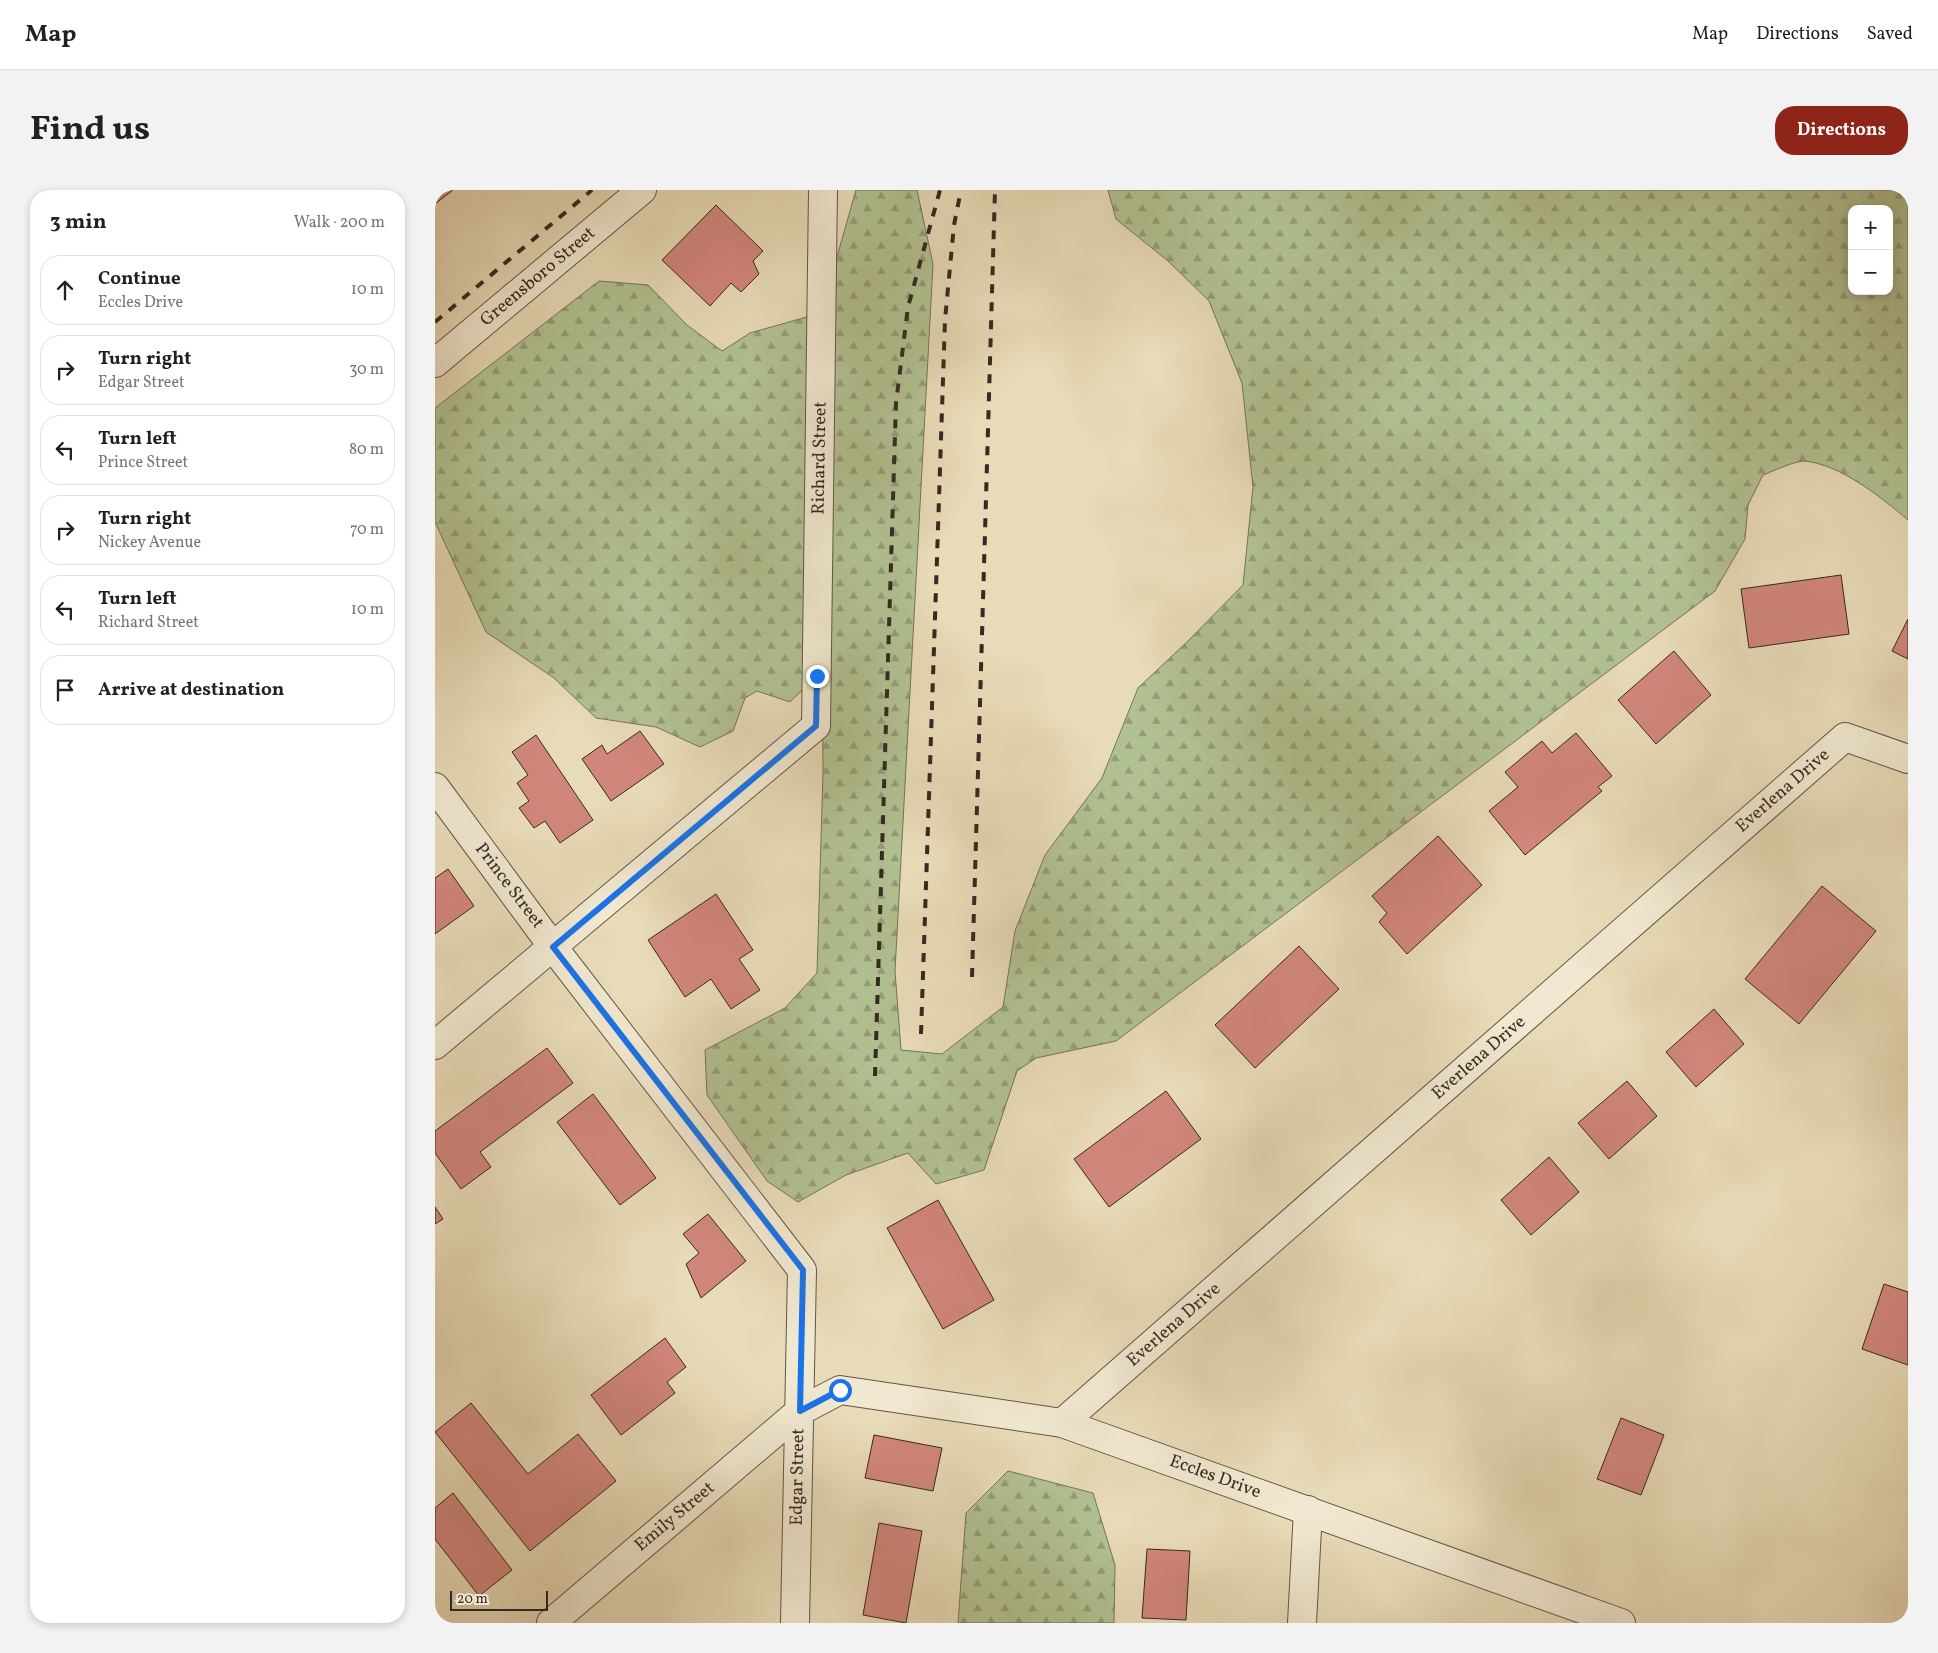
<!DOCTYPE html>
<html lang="en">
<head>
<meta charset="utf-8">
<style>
  :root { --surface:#fff; --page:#f2f2f2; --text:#202124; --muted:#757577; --line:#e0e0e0; --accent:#8f2418 }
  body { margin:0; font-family:Vollkorn,serif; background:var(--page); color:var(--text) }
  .controls { position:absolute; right:15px; top:15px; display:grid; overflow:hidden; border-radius:10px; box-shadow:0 2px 8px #0003 }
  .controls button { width:45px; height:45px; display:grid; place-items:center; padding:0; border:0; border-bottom:1px solid var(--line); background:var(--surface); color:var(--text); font:25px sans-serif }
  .scale { position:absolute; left:15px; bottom:12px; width:98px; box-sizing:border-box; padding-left:5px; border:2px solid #362824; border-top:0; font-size:14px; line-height:18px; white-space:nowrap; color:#362824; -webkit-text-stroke:4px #f0e8d0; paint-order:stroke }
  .stop { position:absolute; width:15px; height:15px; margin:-11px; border:4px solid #1a73e8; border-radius:50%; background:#fff }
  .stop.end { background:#1a73e8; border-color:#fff; box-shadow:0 1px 5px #0008 }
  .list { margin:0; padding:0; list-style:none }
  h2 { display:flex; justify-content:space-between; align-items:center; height:65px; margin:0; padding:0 20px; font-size:21px }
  h2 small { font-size:16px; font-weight:400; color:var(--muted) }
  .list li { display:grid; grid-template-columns:32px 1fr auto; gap:15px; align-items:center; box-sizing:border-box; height:70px; margin:0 10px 10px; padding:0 10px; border:1px solid var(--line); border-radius:20px }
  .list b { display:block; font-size:19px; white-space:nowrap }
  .list p { margin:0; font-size:16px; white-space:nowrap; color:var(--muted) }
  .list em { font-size:16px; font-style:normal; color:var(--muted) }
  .icon { flex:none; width:28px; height:28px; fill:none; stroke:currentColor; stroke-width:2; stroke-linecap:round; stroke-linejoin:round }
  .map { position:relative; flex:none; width:1473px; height:1433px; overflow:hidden; border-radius:20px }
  header { display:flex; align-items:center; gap:30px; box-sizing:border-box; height:70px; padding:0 25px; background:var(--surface); border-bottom:1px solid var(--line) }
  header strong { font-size:24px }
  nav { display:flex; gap:28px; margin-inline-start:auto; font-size:18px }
  .intro { display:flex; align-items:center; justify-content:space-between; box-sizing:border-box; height:120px; padding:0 30px }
  h1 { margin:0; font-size:35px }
  .button { padding:12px 22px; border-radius:20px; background:var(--accent); color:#fff; font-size:18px; font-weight:700 }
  main { display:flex; gap:30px; padding:0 30px }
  aside { flex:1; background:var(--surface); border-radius:20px; box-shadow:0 2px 8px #0003 }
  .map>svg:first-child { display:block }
  .forest { fill:url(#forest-firs); stroke:#74745b; fill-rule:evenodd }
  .building { fill:#d1867c; stroke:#362824 }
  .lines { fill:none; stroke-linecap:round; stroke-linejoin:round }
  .street-casing { stroke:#625549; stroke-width:30 }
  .street { stroke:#f0e8d0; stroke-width:28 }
  .rail { stroke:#362824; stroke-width:4; stroke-dasharray:9 9; stroke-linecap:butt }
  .route { stroke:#1a73e8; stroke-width:6 }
  .labels { text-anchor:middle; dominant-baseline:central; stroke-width:4; stroke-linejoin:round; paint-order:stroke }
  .street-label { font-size:18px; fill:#362824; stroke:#f0e8d0 }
</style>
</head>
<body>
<header>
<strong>Map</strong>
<nav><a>Map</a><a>Directions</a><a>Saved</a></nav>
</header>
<div class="intro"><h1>Find us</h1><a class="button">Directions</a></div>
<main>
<aside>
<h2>3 min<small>Walk · 200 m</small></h2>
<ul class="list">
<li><svg class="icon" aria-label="ahead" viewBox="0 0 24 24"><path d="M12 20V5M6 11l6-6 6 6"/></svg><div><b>Continue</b><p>Eccles Drive</p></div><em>10 m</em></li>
<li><svg class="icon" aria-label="right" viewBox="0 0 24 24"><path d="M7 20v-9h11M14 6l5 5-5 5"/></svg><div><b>Turn right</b><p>Edgar Street</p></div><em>30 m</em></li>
<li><svg class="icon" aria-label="left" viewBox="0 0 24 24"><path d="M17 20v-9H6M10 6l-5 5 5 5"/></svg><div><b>Turn left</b><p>Prince Street</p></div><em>80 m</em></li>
<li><svg class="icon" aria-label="right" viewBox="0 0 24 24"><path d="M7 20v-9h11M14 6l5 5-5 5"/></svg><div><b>Turn right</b><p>Nickey Avenue</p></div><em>70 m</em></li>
<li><svg class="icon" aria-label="left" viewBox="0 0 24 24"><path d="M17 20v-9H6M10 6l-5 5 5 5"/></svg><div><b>Turn left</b><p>Richard Street</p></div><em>10 m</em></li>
<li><svg class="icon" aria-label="arrive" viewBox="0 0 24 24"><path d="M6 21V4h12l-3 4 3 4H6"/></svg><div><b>Arrive at destination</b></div></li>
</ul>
</aside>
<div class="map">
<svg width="1473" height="1433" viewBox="0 0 1473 1433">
  <defs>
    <pattern id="forest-firs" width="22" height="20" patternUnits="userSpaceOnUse" patternTransform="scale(1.25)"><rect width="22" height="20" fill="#b2c192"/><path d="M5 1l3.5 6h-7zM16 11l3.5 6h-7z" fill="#929d77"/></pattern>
  </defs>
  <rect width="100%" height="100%" fill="#e8dbb7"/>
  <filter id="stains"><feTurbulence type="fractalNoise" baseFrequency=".004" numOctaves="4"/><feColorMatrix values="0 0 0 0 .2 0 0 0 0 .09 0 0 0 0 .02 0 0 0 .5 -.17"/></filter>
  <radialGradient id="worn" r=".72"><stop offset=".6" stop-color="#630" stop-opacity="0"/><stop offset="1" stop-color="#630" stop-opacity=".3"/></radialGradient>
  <g class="forest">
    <path d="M421,0H482L498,74L460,781L466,860L507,864L568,817L580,741L610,665L667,588L703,498L753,451L808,395L818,297L807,193L774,111L733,71L681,29L673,0H1473V330C1446,307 1405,274 1369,271C1360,271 1338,281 1328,285L1313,315L1310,349L1280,401L681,851L601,868L582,881L549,980L501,994L473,963L411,985L363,1012L332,991L272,905L270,860L350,818L382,783L388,583L386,170L382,486L355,512L322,501L310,508L298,541L265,557L221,537L161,528L119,488L51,442L0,332V218L164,91L213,95L252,135L287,161L315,143L386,123ZM1417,19H1454V101H1417Z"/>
    <path d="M573,1281L658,1303L680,1375L679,1433H523L531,1323Z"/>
  </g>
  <g class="building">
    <path d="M0,0H18L0,14Z"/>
    <path d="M281,15L328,61L318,71L324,84L306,102L296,93L275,116L227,70Z"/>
    <path d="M1406,385L1414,444L1314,458L1306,399Z"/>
    <path d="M1473,429V469L1457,461Z"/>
    <path d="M1239,461L1276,505L1221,554L1183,510Z"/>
    <path d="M205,541L229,574L176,611L147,569L167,555L172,564Z"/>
    <path d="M1141,543L1177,586L1163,597L1167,601L1090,665L1054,621L1083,597L1070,582L1107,551L1117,563Z"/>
    <path d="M101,545L158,630L125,653L110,631L99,638L84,618L94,611L82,593L93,585L77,562Z"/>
    <path d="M1003,646L1047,695L972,764L944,732L952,723L937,706Z"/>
    <path d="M13,679L39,716L0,744V688Z"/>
    <path d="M1387,696L1441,741L1364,834L1310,789Z"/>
    <path d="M281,704L318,760L304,769L325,800L296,819L276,789L250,807L213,750Z"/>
    <path d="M864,756L904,799L820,878L780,835Z"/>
    <path d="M1279,819L1309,854L1261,897L1231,862Z"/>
    <path d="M112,858L138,893L45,962L56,977L26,999L0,963V941Z"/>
    <path d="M1192,891L1222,926L1174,969L1143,933Z"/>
    <path d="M731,901L766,949L674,1017L639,969Z"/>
    <path d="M158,904L221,988L185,1015L122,932Z"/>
    <path d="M1114,967L1144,1002L1096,1045L1066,1010Z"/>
    <path d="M503,1010L559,1110L508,1139L452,1038Z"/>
    <path d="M0,1017L8,1029L0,1034Z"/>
    <path d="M273,1024L311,1071L266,1108L251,1074L264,1063L248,1044Z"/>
    <path d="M1449,1094L1473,1102V1175L1427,1159Z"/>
    <path d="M230,1148L251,1177L232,1192L240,1203L186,1245L156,1205Z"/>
    <path d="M36,1213L93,1284L143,1244L181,1291L95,1361L0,1242Z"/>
    <path d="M1186,1228L1229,1245L1206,1305L1162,1289Z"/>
    <path d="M439,1245L507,1258L498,1301L430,1288Z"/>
    <path d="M18,1303L77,1380L44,1406L0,1349V1318Z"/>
    <path d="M444,1333L487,1341L471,1433L428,1425Z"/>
    <path d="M712,1359L755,1361L751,1430L707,1428Z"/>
  </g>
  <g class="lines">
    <defs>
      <g id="street">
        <path d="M0,173L207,0"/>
        <path d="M0,597L118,757L367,1080L360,1433"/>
        <path d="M0,855L381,536L388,0"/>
        <path d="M627,1233L1410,547L1473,569"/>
        <path d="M116,1433L365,1221L405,1200L627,1233L1186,1433"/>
        <path d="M867,1433L873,1320"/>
      </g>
    </defs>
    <use href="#street" class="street-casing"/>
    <use href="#street" class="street"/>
    <g class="rail">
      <path d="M0,132L157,0"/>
      <path d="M537,787L560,0"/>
      <path d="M486,844L510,130L519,35L526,0"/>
      <path d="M440,886L461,213L473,117L505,0"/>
    </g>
  </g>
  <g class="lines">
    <path class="route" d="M382,486L381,536L118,757L368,1080L365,1221L405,1200"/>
  </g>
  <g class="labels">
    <g class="street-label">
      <text transform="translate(103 87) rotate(-40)">Greensboro Street</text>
      <text transform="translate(385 268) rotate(-89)">Richard Street</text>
      <text transform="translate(1348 601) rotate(-41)">Everlena Drive</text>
      <text transform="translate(74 696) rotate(53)">Prince Street</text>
      <text transform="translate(1044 868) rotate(-41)">Everlena Drive</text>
      <text transform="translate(739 1135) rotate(-41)">Everlena Drive</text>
      <text transform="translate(363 1287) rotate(-89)">Edgar Street</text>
      <text transform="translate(780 1287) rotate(20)">Eccles Drive</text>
      <text transform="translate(240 1327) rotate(-40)">Emily Street</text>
    </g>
  </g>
  <rect width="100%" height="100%" filter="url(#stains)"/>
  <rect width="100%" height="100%" fill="url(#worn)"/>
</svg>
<div class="controls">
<button>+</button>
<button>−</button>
</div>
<div class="scale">20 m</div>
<div class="stop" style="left:405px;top:1200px"></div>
<div class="stop end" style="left:382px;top:486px"></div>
</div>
</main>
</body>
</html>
